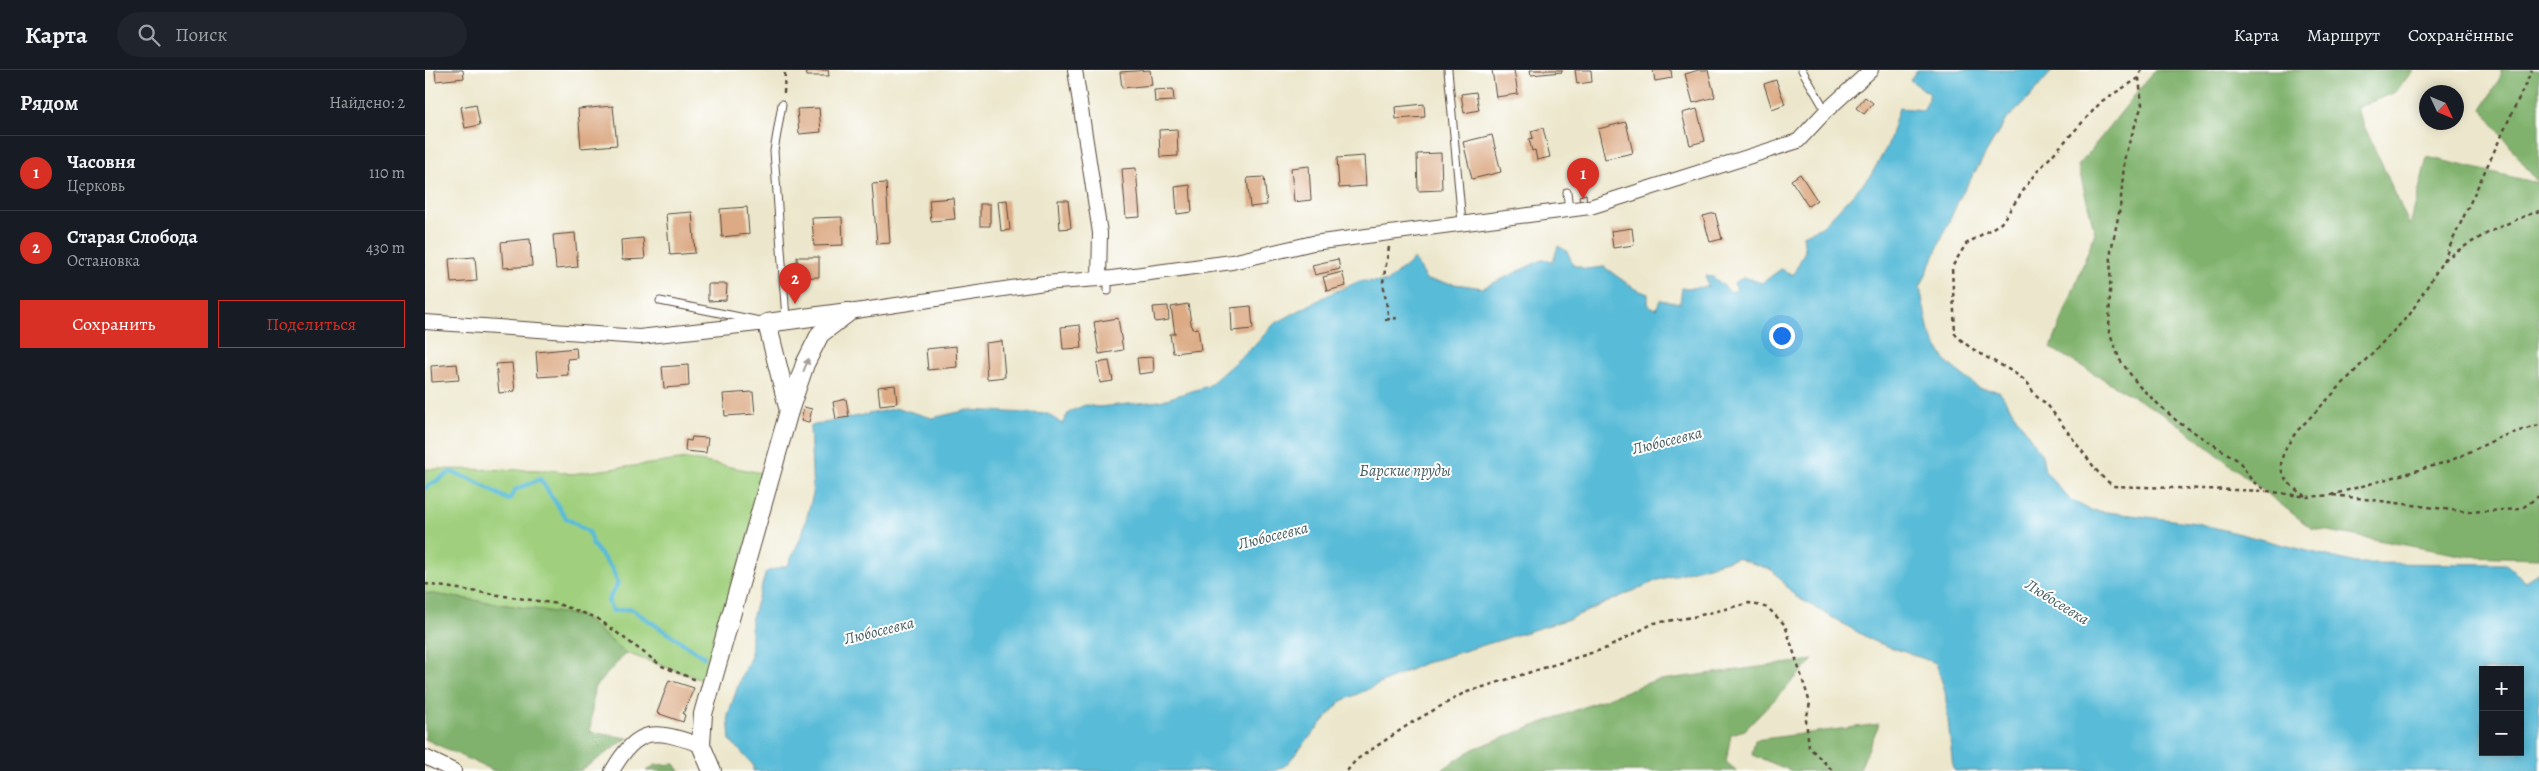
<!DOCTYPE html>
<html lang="ru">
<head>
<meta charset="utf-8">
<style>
  :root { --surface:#171b24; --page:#20242c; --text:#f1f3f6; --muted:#9ea1a6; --line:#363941; --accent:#d93025 }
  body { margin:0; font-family:Alegreya,serif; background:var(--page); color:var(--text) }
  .controls { position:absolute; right:15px; bottom:15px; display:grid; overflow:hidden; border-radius:0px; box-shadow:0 2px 12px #0003 }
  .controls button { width:45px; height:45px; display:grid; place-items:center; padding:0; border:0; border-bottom:1px solid var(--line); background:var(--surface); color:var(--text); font:25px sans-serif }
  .compass { position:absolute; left:1994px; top:15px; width:45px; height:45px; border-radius:50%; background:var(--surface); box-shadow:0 2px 12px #0003; rotate:134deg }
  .you { position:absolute; left:1356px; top:265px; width:18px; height:18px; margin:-12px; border:4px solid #fff; border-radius:50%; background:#1a73e8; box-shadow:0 0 0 8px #1a73e833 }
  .badge { display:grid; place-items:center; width:32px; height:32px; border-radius:50%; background:var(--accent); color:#fff; font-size:16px; font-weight:700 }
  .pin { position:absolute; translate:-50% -41px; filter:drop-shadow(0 1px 2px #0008) }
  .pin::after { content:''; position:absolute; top:26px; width:18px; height:15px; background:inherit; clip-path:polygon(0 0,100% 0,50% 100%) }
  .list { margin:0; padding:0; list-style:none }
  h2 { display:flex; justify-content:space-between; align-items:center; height:65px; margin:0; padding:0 20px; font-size:21px }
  h2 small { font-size:16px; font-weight:400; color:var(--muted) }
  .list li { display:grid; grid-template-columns:32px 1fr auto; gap:15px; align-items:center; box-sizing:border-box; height:75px; padding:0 20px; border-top:1px solid var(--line) }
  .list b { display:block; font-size:19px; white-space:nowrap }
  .list p { margin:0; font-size:16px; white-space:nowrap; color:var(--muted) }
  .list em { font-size:16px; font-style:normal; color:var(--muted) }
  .actions { display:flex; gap:10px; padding:15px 20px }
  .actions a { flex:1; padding:11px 0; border:1px solid var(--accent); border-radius:0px; text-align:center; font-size:18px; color:var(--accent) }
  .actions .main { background:var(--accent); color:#fff }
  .icon { flex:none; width:28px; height:28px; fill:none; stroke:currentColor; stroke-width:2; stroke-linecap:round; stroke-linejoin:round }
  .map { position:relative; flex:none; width:2114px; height:701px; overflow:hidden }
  header { display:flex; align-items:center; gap:30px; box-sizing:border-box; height:70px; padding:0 25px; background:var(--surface); border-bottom:1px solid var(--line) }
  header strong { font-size:24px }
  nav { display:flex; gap:28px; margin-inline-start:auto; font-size:18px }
  .search { width:350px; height:45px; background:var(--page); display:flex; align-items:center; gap:12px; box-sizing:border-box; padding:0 18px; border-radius:28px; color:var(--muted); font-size:19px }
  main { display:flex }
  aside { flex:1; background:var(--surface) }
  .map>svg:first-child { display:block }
  .green { fill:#a0d07e; stroke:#6e7d4e }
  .forest { fill:#80b26d; stroke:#5e6e46 }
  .water { fill:#59bbd8; stroke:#4a727b; fill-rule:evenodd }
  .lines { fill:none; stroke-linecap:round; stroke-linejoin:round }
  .stream { stroke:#59bbd8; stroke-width:4.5 }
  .building { fill:#dcab86 }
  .service-casing { stroke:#564638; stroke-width:9 }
  .minor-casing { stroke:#564638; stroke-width:16 }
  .tertiary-casing { stroke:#564638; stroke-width:20 }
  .path { stroke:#564638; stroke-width:2.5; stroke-dasharray:4 4; stroke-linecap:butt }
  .service { stroke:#fff; stroke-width:7 }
  .minor { stroke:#fff; stroke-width:14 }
  .tertiary { stroke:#fff; stroke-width:18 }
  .oneway { fill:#a79f9a }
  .labels { text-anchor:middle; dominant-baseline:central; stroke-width:4; stroke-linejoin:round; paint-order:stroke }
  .water-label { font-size:16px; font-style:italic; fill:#465d5f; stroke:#fff }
</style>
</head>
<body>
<header>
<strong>Карта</strong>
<div class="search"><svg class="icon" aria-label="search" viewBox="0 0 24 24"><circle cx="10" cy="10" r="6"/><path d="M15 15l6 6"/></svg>Поиск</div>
<nav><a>Карта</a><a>Маршрут</a><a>Сохранённые</a></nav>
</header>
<main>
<aside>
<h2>Рядом<small>Найдено: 2</small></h2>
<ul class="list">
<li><span class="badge">1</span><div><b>Часовня</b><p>Церковь</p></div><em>110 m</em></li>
<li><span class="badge">2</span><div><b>Старая Слобода</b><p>Остановка</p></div><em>430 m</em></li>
</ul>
<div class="actions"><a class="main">Сохранить</a><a>Поделиться</a></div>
</aside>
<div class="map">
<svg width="2114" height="701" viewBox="0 0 2114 701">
  <rect width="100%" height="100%" fill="#fff"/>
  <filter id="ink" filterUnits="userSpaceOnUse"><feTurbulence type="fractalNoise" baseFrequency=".02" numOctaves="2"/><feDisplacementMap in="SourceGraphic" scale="10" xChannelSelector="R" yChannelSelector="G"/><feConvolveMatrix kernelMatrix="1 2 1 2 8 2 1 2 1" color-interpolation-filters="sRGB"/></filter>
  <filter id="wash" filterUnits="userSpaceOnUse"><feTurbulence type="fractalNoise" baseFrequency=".0096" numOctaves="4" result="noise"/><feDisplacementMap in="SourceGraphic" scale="20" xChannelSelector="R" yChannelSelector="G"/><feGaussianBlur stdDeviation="1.12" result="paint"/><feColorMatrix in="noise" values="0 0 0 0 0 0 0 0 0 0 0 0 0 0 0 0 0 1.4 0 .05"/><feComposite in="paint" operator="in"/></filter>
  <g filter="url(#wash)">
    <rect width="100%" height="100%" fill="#ece7cc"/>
    <path class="green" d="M263,389L342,404L280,611L201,583L156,546L0,523V399L127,400L146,404Z"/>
    <g class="forest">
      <path d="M1730,0H1988L1971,22L1931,38L1985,156L2002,87L2113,113L2057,39L2076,6L2075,0H2114V488L2041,486L1886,458L1751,352L1626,278L1670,163L1653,96Z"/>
      <path d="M0,523L156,546L201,583L169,618L165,662L203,668L155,701H69L0,669Z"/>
      <path d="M1388,590L1320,660L1306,664L1301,692L1312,701H1015L1048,679L1228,611Z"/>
      <path d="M1454,654L1434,701H1367L1327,685L1330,670Z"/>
      <path d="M250,694L255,701H221L231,695Z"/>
    </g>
    <path class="water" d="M1492,0H1628L1602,30L1580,51L1534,129L1495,218L1504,262L1521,292L1554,318L1574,321L1617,385L1620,401L1644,429L1665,440L1771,453L1931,493L2081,494L2100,511L2114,502V701H1530L1528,698L1520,621L1511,593L1448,571L1370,526L1347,500L1312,488L1233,510L1144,549L1000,593L915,632L861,695L850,701H328V695L305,670L303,645L316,607L326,586V551L341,502L363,495L377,465L388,424L385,356L473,338L507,348L543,340L623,344L637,354L644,342L660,335L673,337L735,331L783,316L832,273L849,254L907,223L935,211L962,212L989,189L1001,210L1058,218L1119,189L1128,192L1133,176L1142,181L1148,195L1161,199L1179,197L1210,219L1223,224V235L1231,239L1235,230L1255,233L1257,218L1283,217L1281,206L1288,207L1306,222L1312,220L1309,213L1319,207L1337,213L1356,199L1368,205L1380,181L1378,165L1397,157L1446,105L1463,75L1474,38L1499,40L1505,24L1485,10ZM2058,600H2095V682H2058Z"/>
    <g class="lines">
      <path class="stream" d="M0,418L26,402L48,410L84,430L90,420L115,409L141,448L164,462L168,475L187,499L193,513L183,531L187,541L206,539L279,587"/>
    </g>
    <g id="blocks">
      <g class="building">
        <path d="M10,0H38L39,8L11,11Z"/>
        <path d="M381,0H403L404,6H382Z"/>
        <path d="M725,0L727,15L697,18L695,2Z"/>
        <path d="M1067,0H1089L1093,24L1071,27Z"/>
        <path d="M1105,0H1137V2L1106,5Z"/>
        <path d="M1150,0H1166L1167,12L1152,14Z"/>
        <path d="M1228,0H1246L1247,8L1230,11Z"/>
        <path d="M1274,0H1283L1290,27L1268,33L1260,4Z"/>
        <path d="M1351,10L1360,34L1347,39L1339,14Z"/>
        <path d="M748,19L749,31L730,32L729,20Z"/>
        <path d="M1051,22L1054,40L1039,43L1036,24Z"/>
        <path d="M1440,27L1448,33L1439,44L1431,38Z"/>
        <path d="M51,34L55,55L40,58L36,37Z"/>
        <path d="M999,34L1000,47L971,49L970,37Z"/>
        <path d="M188,36L192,75L156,78L153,39Z"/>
        <path d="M394,38L396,62L374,64L372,39Z"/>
        <path d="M1272,39L1280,71L1265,75L1257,43Z"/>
        <path d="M1201,52L1208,83L1180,89L1173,59Z"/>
        <path d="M1118,58L1125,87L1112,90L1110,80L1107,81L1104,69L1108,68L1106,61Z"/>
        <path d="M752,59L753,86L735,87L734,60Z"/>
        <path d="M1067,65L1076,102L1047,109L1038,72Z"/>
        <path d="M1016,83L1017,120L993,121L992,84Z"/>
        <path d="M939,86L941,116L914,118L912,88Z"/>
        <path d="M884,96L886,130L869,132L866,98Z"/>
        <path d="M711,98L715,147L701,148L697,99Z"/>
        <path d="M1375,104L1392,130L1383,136L1366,110Z"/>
        <path d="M839,107L842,135L825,137L822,108Z"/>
        <path d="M461,113L465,173L452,174L447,114Z"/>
        <path d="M765,115L767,142L752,144L750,117Z"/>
        <path d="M1161,124L1162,133L1155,134L1154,126Z"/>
        <path d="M528,128L530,149L506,151L504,130Z"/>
        <path d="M582,130L585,160L576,161L573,131Z"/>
        <path d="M633,130H643L646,158L635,159Z"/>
        <rect x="555" y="134" width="10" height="22"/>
        <path d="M322,137L324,164L297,167L295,139Z"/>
        <path d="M267,142L270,183L245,185L241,144Z"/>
        <path d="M1290,143L1297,169L1285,172L1278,146Z"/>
        <path d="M417,147L418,175L389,176L387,148Z"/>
        <path d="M1207,158L1209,175L1188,178L1186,161Z"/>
        <path d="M150,163L153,197L131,199L128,165Z"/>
        <path d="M218,168L220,189L197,190L196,170Z"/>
        <path d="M105,169L107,196L78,198L76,172Z"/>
        <path d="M50,187L52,211L26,213L24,189Z"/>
        <path d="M372,187H394V207L373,208Z"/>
        <path d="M913,189L915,199L890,205L887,195Z"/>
        <path d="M917,202L921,216L902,221L898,207Z"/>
        <path d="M283,214H302L301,230L283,231Z"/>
        <path d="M763,234L767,259L773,258L776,280L748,283L745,264H750L746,237Z"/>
        <path d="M743,236L744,250L730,252L728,237Z"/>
        <path d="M826,236L828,259L807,261L806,238Z"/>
        <path d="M693,248L698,280L674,284L669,252Z"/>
        <path d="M655,255L657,278L638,279L636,257Z"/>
        <path d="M577,271L580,307L562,309L560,273Z"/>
        <path d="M531,276L532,297L503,300L501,279Z"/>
        <path d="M151,278L152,288L142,289L143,305L113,307L111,282Z"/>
        <path d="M728,287L729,302L714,304L712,288Z"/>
        <path d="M684,291L688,311L675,313L672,293Z"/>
        <path d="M87,293L90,321L74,323L71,294Z"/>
        <path d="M32,294L34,310L7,312L6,296Z"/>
        <path d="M263,295L264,316L239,318L237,297Z"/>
        <path d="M470,315L472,333L455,335L453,317Z"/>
        <path d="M328,322L330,344L300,346L298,324Z"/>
        <path d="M421,329L424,347L411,349L408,332Z"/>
        <path d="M379,337L387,339L384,352L376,351Z"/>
        <path d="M267,367L283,368L281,383L260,381L261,370L266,371Z"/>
        <path d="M244,610L269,618L258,644L260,645L258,652L232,643Z"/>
      </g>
    </g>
  </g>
  <g filter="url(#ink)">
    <use href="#blocks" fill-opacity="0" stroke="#564638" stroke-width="1"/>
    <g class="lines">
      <defs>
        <g id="service">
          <path d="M1023,0L1037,153"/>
          <path d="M1377,0L1401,41"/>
          <path d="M357,34L349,81L361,249"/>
          <path d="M1142,122L1144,140"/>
          <path d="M683,208V221"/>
          <path d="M235,231L330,250"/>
        </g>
        <g id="minor">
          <path d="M650,0L675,163L674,209"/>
          <path d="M424,242L619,213L687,208L807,192L888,173L1165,137L1373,71L1401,41L1446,0"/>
          <path d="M0,252L214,267L342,253"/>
          <path d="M0,687L29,701"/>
          <path d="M187,701C215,654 230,660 276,675"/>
        </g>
        <g id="tertiary">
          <path d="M364,341L342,253L423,242"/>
          <path d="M287,701L276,675L278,644L364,341L380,294L395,264L424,242"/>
        </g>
      </defs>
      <use href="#service" class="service-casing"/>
      <use href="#minor" class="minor-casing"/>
      <use href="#tertiary" class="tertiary-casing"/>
      <g class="path">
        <path d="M1716,0L1714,8L1717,35L1700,85L1695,138L1686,181L1684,262L1695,290L1714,316L1732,333L1753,352L1814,391L1827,411L1842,421L1882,427L1906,425L2025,391L2078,366L2114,355"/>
        <path d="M1714,8L1677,31L1609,105L1576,153L1541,174L1527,197L1530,264C1549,285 1576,292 1598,309C1609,317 1605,325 1621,333L1675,405L1688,416L1841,421"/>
        <path d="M359,23L360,0"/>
        <path d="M964,177L958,212L964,250"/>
        <path d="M2019,190C2049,169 2079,153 2114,141"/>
        <path d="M960,250L972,248"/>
        <path d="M1908,425L2043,442L2096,439L2114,426"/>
        <path d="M1880,426C1848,405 1851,390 1872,361L1985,244L2018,191L2107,0"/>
        <path d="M0,514L133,534L172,548L237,596L271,610"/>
        <path d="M922,701L931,690L986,653L1039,623L1182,578L1229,553L1268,547L1324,533L1343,538L1360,555L1385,633L1381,650L1384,677L1408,701"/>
      </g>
      <use href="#service" class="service"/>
      <use href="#minor" class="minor"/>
      <use href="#tertiary" class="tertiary"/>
    </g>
    <defs><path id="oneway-solid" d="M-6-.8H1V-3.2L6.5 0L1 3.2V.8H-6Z" transform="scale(1.25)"/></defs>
    <use class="oneway" href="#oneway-solid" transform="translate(381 295) rotate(-68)"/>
  </g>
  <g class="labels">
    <g class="water-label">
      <text transform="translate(1242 371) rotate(-14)">Любосеевка</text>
      <text x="980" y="401">Барские пруды</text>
      <text transform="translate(848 466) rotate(-14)">Любосеевка</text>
      <text transform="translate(1632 532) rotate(32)">Любосеевка</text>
      <text transform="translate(454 561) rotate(-14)">Любосеевка</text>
    </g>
  </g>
</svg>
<div class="controls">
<button>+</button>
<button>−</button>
</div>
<svg class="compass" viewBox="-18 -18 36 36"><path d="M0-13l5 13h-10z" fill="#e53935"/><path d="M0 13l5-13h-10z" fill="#9ea1a6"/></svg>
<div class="you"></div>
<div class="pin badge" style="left:1158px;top:129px">1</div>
<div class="pin badge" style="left:370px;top:234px">2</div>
</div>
</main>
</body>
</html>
